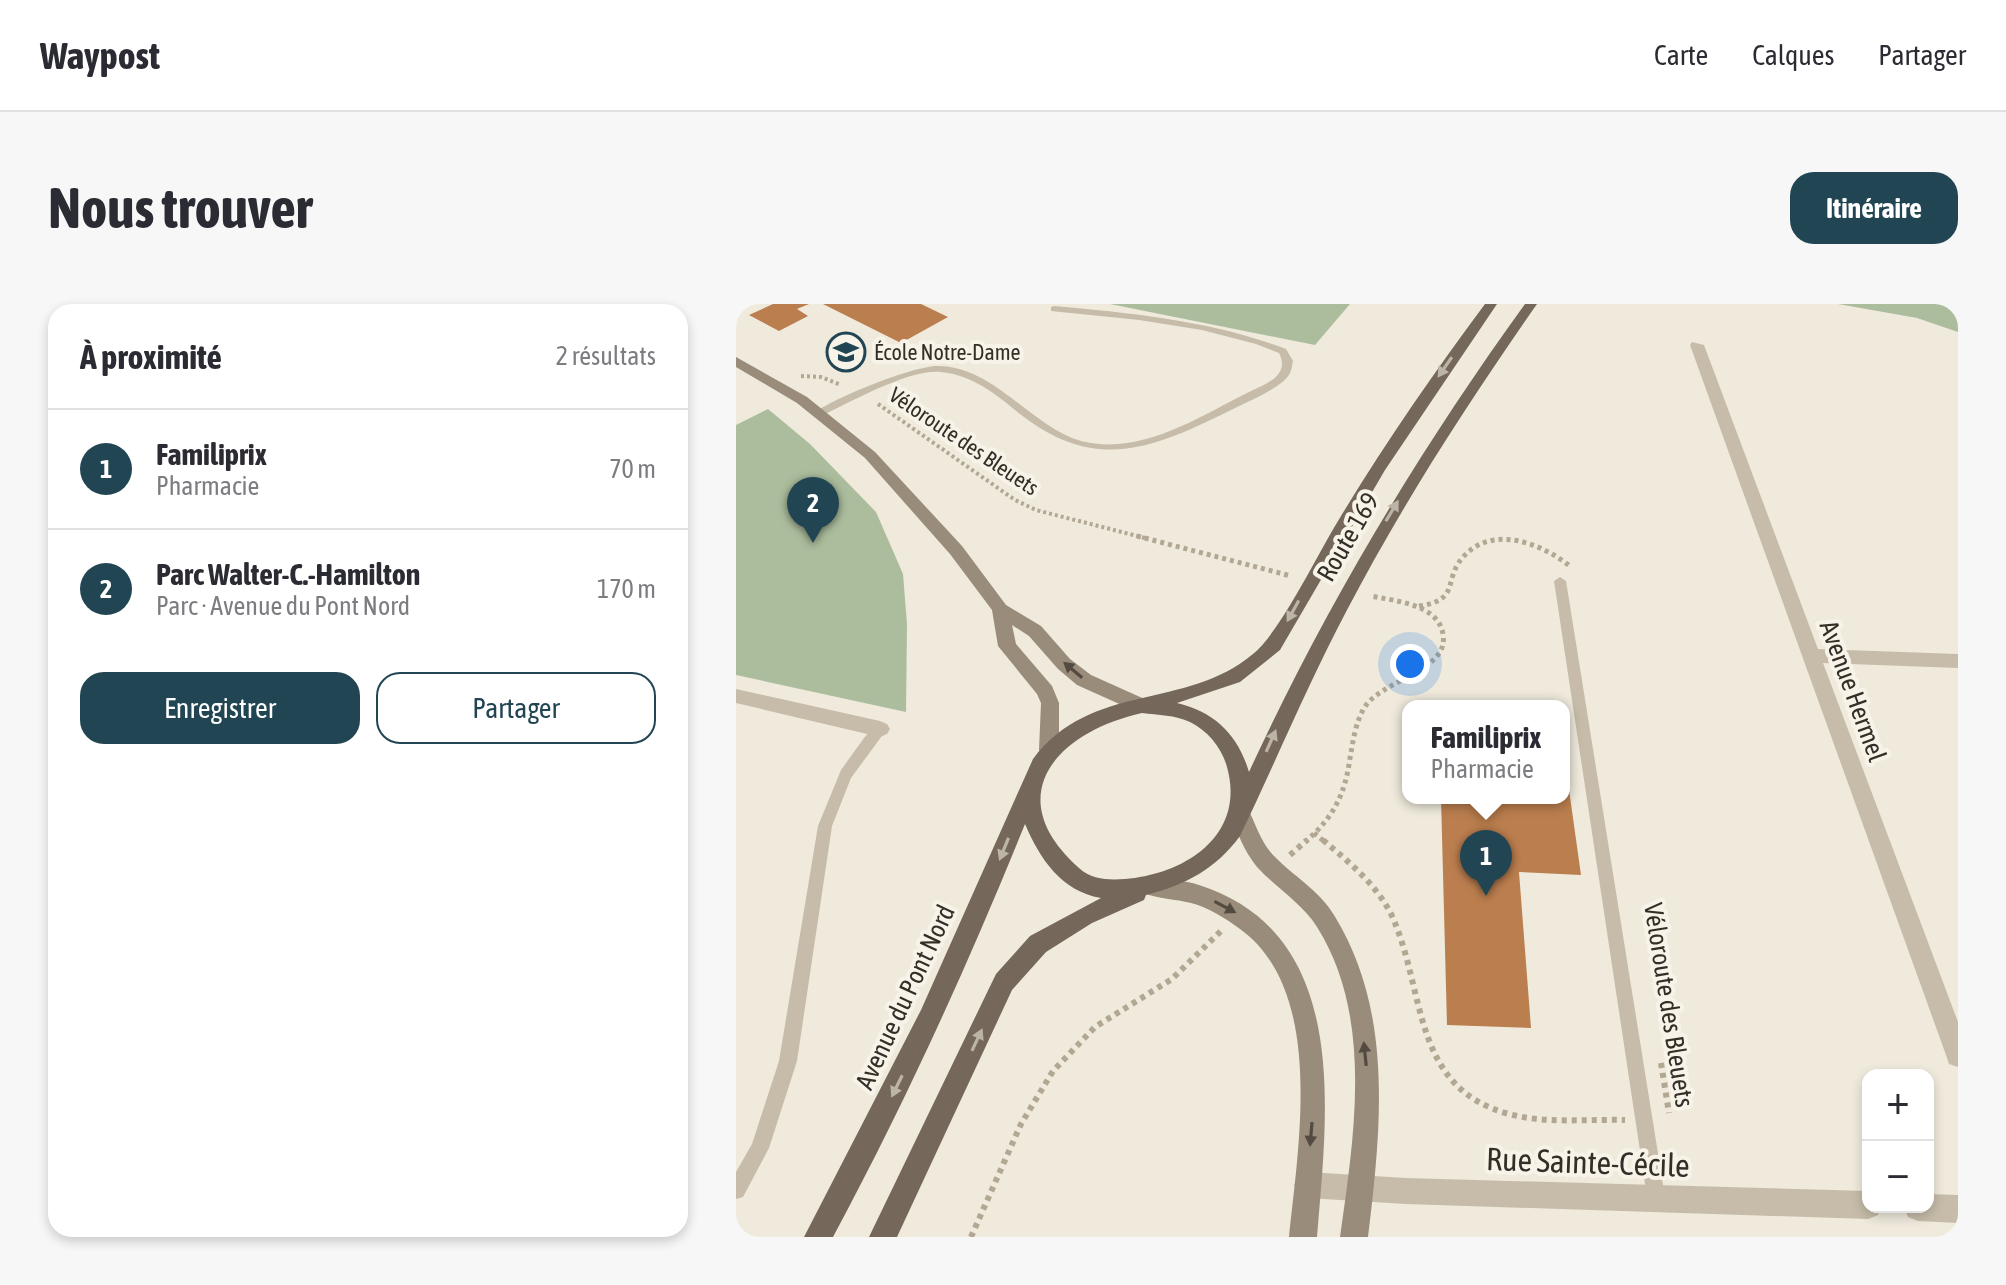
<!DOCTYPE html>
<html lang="fr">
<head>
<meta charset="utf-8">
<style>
  :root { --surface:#fff; --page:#f7f7f7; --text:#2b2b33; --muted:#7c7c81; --line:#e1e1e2; --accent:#214552 }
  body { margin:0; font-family:"Asap Condensed",sans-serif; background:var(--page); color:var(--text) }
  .controls { position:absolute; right:24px; bottom:24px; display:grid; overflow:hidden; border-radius:16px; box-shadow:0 4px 12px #0003 }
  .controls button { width:72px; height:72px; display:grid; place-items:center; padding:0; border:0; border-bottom:2px solid var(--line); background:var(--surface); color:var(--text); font:40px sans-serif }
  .you { position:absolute; left:674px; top:360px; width:28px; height:28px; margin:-20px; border:6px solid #fff; border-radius:50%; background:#1a73e8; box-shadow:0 0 0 12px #1a73e833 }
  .badge { display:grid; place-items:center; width:52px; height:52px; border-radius:50%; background:var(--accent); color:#fff; font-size:26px; font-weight:700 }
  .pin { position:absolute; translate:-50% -66px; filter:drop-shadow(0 2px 4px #0008) }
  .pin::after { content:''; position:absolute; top:42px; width:28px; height:24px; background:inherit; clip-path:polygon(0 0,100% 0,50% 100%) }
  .popup { position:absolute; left:666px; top:396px; width:168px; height:104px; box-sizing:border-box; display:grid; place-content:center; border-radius:16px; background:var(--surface); filter:drop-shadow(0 2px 6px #0005); font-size:26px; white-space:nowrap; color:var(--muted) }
  .popup b { font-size:30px; color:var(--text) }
  .popup::after { content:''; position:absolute; left:50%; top:100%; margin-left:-16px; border:16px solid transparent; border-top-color:var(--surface) }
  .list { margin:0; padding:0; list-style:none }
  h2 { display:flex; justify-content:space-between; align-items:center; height:104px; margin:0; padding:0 32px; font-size:34px }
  h2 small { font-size:26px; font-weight:400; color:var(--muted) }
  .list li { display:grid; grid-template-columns:52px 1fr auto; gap:24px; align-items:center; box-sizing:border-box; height:120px; padding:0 32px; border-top:2px solid var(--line) }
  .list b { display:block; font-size:30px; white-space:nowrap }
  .list p { margin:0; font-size:26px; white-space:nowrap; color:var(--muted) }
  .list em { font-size:26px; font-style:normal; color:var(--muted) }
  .actions { display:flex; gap:16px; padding:24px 32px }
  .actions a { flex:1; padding:18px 0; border:2px solid var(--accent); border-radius:24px; text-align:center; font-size:28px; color:var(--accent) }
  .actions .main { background:var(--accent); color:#fff }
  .map { position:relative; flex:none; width:1222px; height:933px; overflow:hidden; border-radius:24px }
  header { display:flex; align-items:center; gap:48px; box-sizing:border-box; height:112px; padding:0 40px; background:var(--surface); border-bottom:2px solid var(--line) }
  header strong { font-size:38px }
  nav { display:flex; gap:44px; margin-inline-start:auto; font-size:28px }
  .intro { display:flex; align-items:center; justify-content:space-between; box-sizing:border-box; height:192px; padding:0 48px }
  h1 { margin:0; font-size:56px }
  .button { padding:20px 36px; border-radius:24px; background:var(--accent); color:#fff; font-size:28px; font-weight:700 }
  main { display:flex; gap:48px; padding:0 48px }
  aside { flex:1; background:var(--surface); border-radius:24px; box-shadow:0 4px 12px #0003 }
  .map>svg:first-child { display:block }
  .green { fill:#acbd9d }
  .building { fill:#bb7e4e }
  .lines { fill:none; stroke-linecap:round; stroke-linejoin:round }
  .path-far2 { stroke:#b2a793; stroke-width:4; stroke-dasharray:3 3; stroke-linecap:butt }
  .path-far1 { stroke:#b2a793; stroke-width:5; stroke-dasharray:4 4; stroke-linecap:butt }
  .path { stroke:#b2a793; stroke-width:6; stroke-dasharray:5 5; stroke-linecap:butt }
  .lane { fill:#c6bca9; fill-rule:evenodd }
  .street { fill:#c6bca9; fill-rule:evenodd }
  .secondary { fill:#9a8c7a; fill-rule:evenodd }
  .primary { fill:#75685a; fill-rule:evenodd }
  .oneway { fill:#bdb4a8 }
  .oneway2 { fill:#534a41 }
  .labels { text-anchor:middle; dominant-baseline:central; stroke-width:8; stroke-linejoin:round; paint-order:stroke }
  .far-poi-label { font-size:22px; fill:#342e28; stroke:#f8f3e8; text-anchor:start }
  .far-street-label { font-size:22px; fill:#342e28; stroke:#f8f3e8 }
  .street-label { font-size:26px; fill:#342e28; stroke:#f8f3e8 }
  .near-street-label { font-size:32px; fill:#342e28; stroke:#f8f3e8 }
</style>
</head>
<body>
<header>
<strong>Waypost</strong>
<nav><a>Carte</a><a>Calques</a><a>Partager</a></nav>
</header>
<div class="intro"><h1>Nous trouver</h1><a class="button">Itinéraire</a></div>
<main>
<aside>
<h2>À proximité<small>2 résultats</small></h2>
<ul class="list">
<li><span class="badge">1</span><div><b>Familiprix</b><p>Pharmacie</p></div><em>70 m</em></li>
<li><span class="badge">2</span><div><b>Parc Walter-C.-Hamilton</b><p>Parc · Avenue du Pont Nord</p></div><em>170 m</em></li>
</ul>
<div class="actions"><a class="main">Enregistrer</a><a>Partager</a></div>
</aside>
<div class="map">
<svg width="1222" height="933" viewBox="0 0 1222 933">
  <rect width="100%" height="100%" fill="#efeadc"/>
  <g class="green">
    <path d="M374,0H614L579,41Z"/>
    <path d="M1102,0H1222V28L1181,14Z"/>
    <path d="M32,105L74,140L140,208L167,270L171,320L170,408L0,371V121Z"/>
  </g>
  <g class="building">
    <path d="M37,0H73L61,5L72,12L43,27L13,11Z"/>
    <path d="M87,0H185L212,13L165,39Z"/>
    <path d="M828,450L845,571L783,568L795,724L711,721L705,494H828Z"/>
  </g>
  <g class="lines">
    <g class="path-far2">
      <path d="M65,72L85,73L105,81"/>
      <path d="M142,100L279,196L300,206L409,234"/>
    </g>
    <g class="path-far1">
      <path d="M401,232L555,272"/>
      <path d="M683,302C726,296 706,275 728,252C758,220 807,240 835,263"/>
      <path d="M578,529L589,538"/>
      <path d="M569,538C597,514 609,491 614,454C617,438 619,421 627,406C642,376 714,368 707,330C702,300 659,297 635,292"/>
    </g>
    <g class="path">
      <path d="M587,536C613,558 641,581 656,612C690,687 675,784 773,810C810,820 851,815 889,816"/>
      <path d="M554,551L571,536"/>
      <path d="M925,759L933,809"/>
      <path d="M235,933L285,820L317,767L359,723L436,675L486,626"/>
    </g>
    <g class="lane">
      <path d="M318,2C397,9 476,17 550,45L557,57C556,61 556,65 554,69C547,84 508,99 493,107C416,145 359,169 284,110C261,91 237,71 205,68C173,65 117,97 87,111L78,109C98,94 176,62 202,62C231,62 256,79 278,96C299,111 320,130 345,137C404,152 461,114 511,89C528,81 555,72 543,49L520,40L466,26L403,16L315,7V3Z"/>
      <path d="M824,273L830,277L929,893L927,900L920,902L913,900L911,893L818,277Z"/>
      <path d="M144,420L151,425L115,474L96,522L61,757L33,844L7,893L0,895V868L16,840L43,757L82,522L105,466L128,434L139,421Z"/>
    </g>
    <g class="street">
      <path d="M956,38L968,41L1082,345L1222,350V364L1087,359L1222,718V763L1213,760L1210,751L954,41Z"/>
      <path d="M0,385L144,417L151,420L154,425L151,430L144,433L0,399Z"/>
      <path d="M571,868L670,874L1132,887V903H1145L1142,911L1132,915L670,900L571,894L562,890L558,881L562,872Z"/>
      <path d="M1192,890L1222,891V919L1182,917L1172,913L1168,903H1192Z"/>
    </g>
    <g class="secondary">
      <path d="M0,53L71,93L139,148L226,242L270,301L305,322L334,355L355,371L413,397L415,402L413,407H399L341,381L322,365L293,332L276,321L280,340L316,382L323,399V446L320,452H306L303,446L305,399L301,390L262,342L256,306L214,250L129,154L61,99L0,63Z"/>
      <path d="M504,500L511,503C520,520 524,537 537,551C557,572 583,586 598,611C658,708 645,825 632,933H604C618,834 638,713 581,623C566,599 540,584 521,563C508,547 501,528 494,509L497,503Z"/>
      <path d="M415,572C431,575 448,576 463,581C616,630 591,808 581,933H553C562,843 590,687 504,625C491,615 471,603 455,599C439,595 423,595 407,589L404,582L407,575Z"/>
    </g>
    <path class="primary" d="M749,0H761L649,166L544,346L504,378L441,399C479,408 502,431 513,468C589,303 682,148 789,0H801C732,99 667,199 611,306C572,380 540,457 504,532C480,565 449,581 410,591L408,596L356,619L310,648L276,686L161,933H133L260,670L294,632L365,594C325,587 304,555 289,520C232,661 169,799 97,933H68L185,706L297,455C356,377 449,407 517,350C545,327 581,251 602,217C647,142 697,70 749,0ZM406,409C422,411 439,411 454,418C472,427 486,444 491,463C510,531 450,570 389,575C373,576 356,576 343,564C262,492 321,428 406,409Z"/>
  </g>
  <defs><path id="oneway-solid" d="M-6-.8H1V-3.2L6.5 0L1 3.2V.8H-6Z" transform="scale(2)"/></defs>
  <g class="oneway">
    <use href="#oneway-solid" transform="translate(709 63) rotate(125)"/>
    <use href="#oneway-solid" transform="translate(656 207) rotate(-59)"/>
    <use href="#oneway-solid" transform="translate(557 307) rotate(119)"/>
    <use href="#oneway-solid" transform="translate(535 437) rotate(-66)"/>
    <use href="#oneway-solid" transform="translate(268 545) rotate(112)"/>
    <use href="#oneway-solid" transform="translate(241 736) rotate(-65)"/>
    <use href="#oneway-solid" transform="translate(161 782) rotate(116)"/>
  </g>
  <g class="oneway2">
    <use href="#oneway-solid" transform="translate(337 366) rotate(-140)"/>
    <use href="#oneway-solid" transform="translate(489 603) rotate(28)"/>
    <use href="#oneway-solid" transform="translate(629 750) rotate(-96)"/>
    <use href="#oneway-solid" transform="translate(575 830) rotate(95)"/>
  </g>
  <defs>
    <symbol id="school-ring" viewBox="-11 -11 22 22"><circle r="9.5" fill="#f8f3e8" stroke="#214552" stroke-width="1.5"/><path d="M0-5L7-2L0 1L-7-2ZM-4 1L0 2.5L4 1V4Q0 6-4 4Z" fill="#214552"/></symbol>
  </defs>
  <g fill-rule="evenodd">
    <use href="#school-ring" x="88" y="26" width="44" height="44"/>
  </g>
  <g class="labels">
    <g class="far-poi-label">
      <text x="138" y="48">École Notre-Dame</text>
    </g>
    <g class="far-street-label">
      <text transform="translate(228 137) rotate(34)">Véloroute des Bleuets</text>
    </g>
    <g class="street-label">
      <text transform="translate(612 233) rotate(-60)">Route 169</text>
      <text transform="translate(1117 387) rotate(70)">Avenue Hermel</text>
      <text transform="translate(169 693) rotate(-65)">Avenue du Pont Nord</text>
      <text transform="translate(933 701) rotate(81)">Véloroute des Bleuets</text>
    </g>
    <g class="near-street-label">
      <text transform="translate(852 858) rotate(2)">Rue Sainte-Cécile</text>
    </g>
  </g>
</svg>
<div class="controls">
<button>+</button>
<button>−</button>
</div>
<div class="you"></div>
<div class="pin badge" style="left:750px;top:592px">1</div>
<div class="popup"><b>Familiprix</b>Pharmacie</div>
<div class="pin badge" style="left:77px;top:239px">2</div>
</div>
</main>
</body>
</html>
